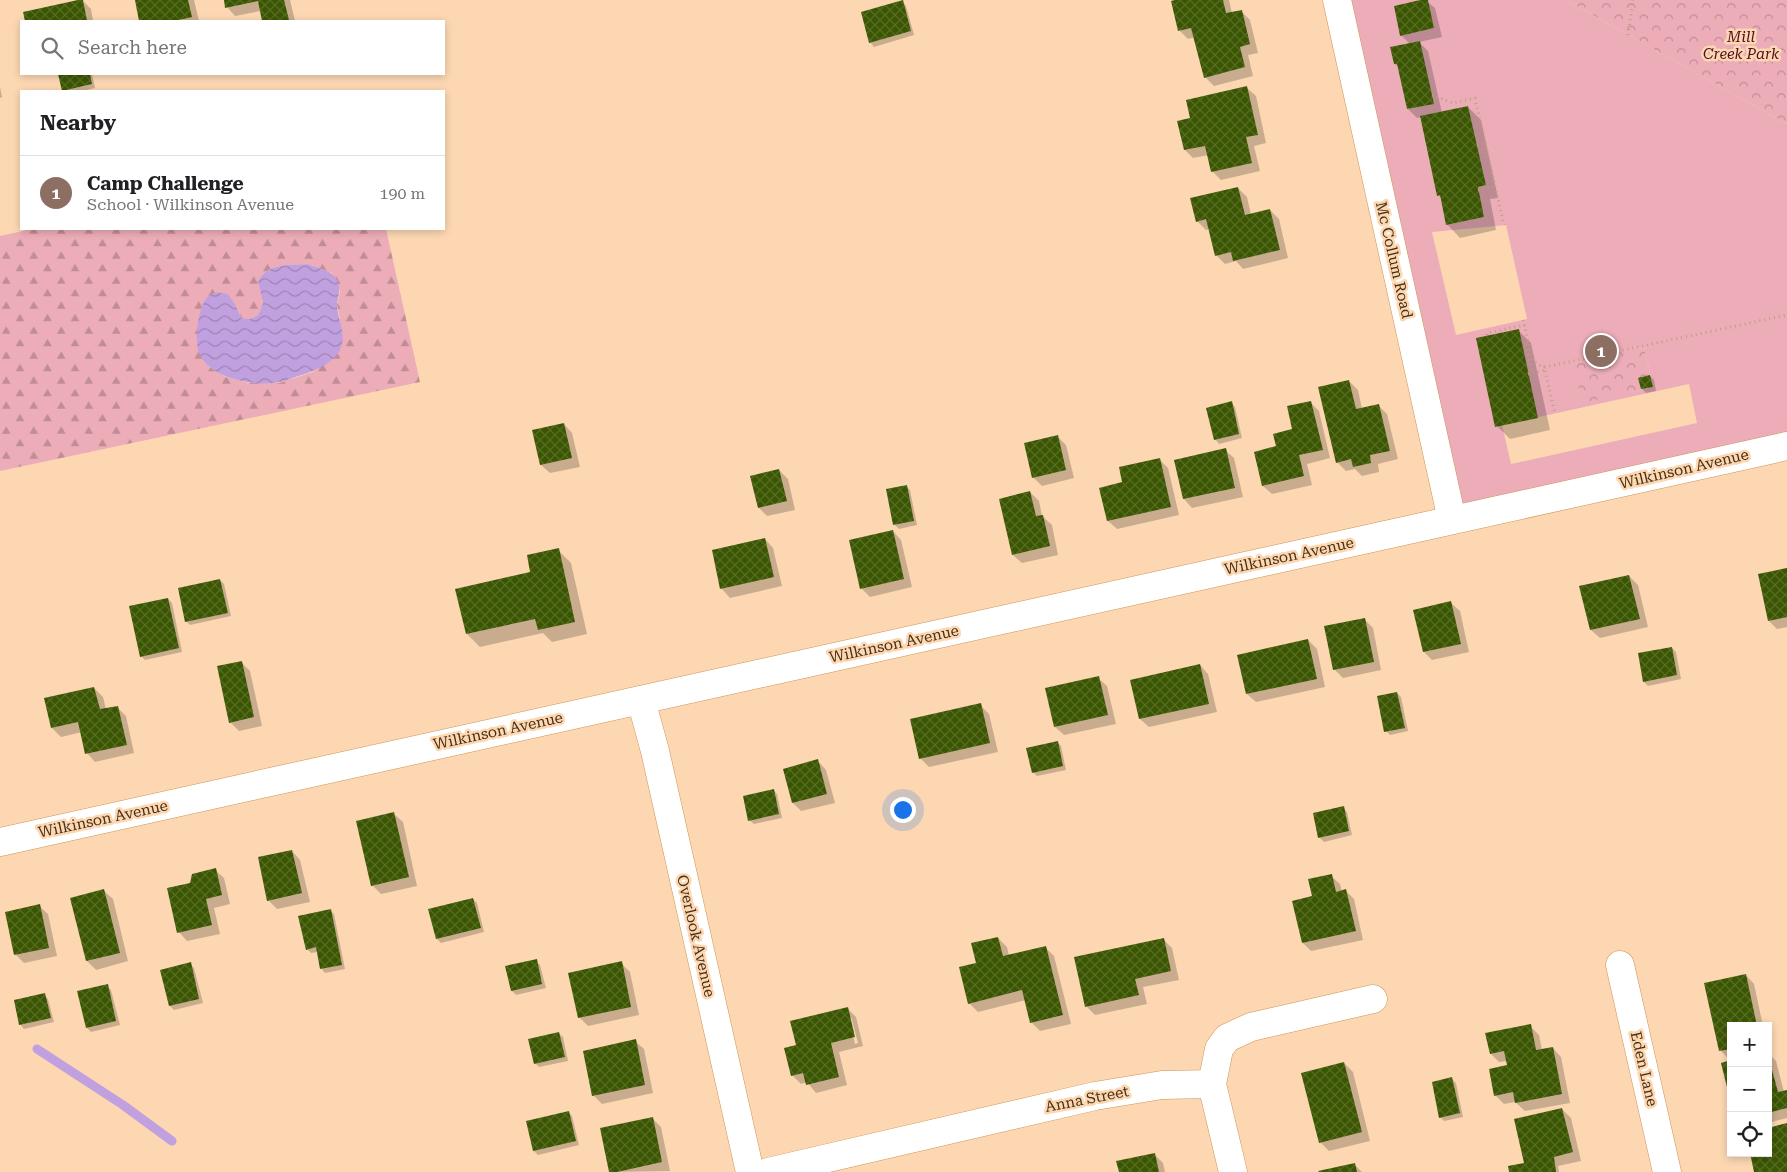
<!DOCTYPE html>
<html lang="en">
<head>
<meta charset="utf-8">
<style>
  :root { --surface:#fff; --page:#f2f2f2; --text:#202124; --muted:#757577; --line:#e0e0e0; --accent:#111827 }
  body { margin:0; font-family:"Roboto Serif",serif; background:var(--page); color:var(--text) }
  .controls { position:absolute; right:15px; bottom:15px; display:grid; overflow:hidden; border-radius:0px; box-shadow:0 2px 8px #0003 }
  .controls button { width:45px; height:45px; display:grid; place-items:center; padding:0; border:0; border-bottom:1px solid var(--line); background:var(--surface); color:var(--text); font:25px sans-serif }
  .you { position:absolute; left:902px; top:809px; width:18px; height:18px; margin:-12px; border:4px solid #fff; border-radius:50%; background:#1a73e8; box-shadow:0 0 0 8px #1a73e833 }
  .badge { display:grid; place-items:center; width:32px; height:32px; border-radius:50%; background:var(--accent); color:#fff; font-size:16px; font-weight:700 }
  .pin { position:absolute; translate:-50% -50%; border:2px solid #fff; box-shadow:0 1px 5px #0006 }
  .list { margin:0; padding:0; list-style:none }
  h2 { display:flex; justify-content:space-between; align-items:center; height:65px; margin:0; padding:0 20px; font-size:21px }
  h2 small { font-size:16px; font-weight:400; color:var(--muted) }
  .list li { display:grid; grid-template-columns:32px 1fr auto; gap:15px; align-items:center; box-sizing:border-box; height:75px; padding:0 20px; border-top:1px solid var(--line) }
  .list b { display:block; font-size:19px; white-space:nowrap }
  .list p { margin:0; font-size:16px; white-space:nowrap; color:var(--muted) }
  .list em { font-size:16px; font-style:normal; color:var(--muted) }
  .icon { flex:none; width:28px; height:28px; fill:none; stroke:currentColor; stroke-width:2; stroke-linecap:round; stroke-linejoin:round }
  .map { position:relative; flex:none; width:1787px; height:1172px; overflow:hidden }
  .search { position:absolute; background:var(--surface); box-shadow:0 2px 8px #0003; left:20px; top:20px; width:425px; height:55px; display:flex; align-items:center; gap:12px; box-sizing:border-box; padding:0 18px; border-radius:0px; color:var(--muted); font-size:19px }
  .panel { position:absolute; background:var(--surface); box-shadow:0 2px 8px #0003; left:20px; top:90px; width:425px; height:140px; border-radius:0px }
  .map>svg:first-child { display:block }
  .grass { fill:#ecadb8; fill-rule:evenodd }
  .forest { fill:url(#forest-firs); fill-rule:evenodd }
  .park { fill:url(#park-crowns) }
  .water { fill:url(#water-waves) }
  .shadow { fill:#0003; fill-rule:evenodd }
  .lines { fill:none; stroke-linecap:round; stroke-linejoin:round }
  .stream { stroke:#c1a0e0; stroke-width:9 }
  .building { fill:url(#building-cross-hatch) }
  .street-casing { stroke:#ce9454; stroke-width:29 }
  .path { stroke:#bf9e7d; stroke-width:3; stroke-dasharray:1 4; stroke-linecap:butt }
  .street { stroke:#fff; stroke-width:28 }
  .labels { text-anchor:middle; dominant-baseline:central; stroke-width:5; stroke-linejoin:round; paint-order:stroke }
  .park-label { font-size:15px; font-style:italic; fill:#510c22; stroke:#fcd7b2 }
  .street-label { font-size:15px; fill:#472f14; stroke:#fcd7b2 }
</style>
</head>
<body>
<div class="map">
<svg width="1787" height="1172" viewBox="0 0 1787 1172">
  <defs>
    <pattern id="forest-firs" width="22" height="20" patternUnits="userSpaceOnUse" patternTransform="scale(1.25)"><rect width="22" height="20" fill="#ecadb8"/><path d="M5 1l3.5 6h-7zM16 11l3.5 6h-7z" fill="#c18d94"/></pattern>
    <pattern id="park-crowns" width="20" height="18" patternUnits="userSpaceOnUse" patternTransform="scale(1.25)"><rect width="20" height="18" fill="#ecadb8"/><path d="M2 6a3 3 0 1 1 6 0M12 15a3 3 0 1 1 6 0" fill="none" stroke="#c18d94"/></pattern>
    <pattern id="water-waves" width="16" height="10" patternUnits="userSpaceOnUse" patternTransform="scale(1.25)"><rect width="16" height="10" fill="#c1a0e0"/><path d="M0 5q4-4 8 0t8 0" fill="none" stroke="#9f83b4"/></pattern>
    <pattern id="building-cross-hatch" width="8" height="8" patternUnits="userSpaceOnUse" patternTransform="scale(1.25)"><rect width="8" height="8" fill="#3b5601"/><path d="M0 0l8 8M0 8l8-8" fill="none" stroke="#576b26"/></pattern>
  </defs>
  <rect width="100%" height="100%" fill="#fcd7b2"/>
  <path class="grass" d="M1337,0H1420L1394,6L1400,36L1434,28L1428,0H1566L1787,124V446L1452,520ZM1420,41L1433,104L1407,109L1397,64H1394L1391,47ZM1468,106L1486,185L1478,187L1484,217L1446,225L1440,195H1437L1420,117ZM1506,225L1527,319L1456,335L1432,232ZM1644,347L1653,387L1582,402L1574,363ZM1689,384L1697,423L1511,464L1502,425Z"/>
  <path class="forest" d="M32,229H386L420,382L0,471V236ZM308,264L332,273L340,291L337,305L340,319L333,359L313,372L279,383H249L226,377L208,366L236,306L241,318L250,319L258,315L263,303L258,281C268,263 289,265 308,264Z"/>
  <g class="park">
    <path d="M1566,0H1787V124Z"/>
    <path d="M1644,347L1653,387L1582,403L1573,363Z"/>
  </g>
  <path class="water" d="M308,264C317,268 332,270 337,280C342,289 337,297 337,306C338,319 346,334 341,347C336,363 313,372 298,376C292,378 286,381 280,382C255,387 210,379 199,353C194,341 198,302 210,295C216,291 222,293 228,294L236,306L241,318L250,319L258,315L263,303L258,281C268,263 289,265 308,264Z"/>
  <g class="shadow">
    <path d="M82,0L91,9L93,21H26L24,13Z"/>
    <path d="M136,0H194L199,21H140Z"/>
    <path d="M225,0H290L295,21H263L261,11L235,16L227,7Z"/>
    <path d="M1181,0H1229L1232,13L1241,11L1250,20L1258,53L1248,55L1253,76L1214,86L1205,77L1195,37L1188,39L1179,30Z"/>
    <path d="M1425,0L1435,8L1442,37L1419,42L1428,51L1442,113L1468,107L1481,120L1498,198L1490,199L1496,230L1460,238L1447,224L1442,199L1438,195L1421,117L1417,118L1408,109L1399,67L1395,64L1410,44L1401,35Z"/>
    <path d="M902,1L906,6L914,35L874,47L870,42Z"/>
    <path d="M60,74H92L95,88L82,91H64Z"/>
    <path d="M0,87L2,97L0,98Z"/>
    <path d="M1247,88L1256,96L1266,143L1254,146L1260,171L1221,180L1212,171L1209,155L1193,158L1185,150L1192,119Z"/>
    <path d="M1238,188L1247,197L1251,215L1270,210L1279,219L1288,258L1243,269L1236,261L1225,264L1216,255L1210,229L1206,230L1197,221Z"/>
    <path d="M1518,330L1531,343L1550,430L1510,439L1497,426Z"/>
    <path d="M1650,376L1654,380L1656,391L1646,393L1642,389Z"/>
    <path d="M1349,381L1358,390L1362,409L1378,405L1387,414L1398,459L1378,464L1379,472L1362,476L1355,469L1346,471L1337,462Z"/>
    <path d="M1310,402L1319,411L1330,458L1307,464L1312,485L1272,494L1263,486L1277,447L1294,430Z"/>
    <path d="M1231,403L1235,407L1242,438L1219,444L1215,439Z"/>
    <path d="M564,424L572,433L580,467L550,473L541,465Z"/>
    <path d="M1058,437L1066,445L1074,478L1042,486L1033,477Z"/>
    <path d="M1225,450L1234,458L1243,497L1192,508L1184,499L1176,461Z"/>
    <path d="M1159,459L1168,468L1179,515L1117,529L1108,521L1124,483Z"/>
    <path d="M779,470L788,479L795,510L767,516L759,508Z"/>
    <path d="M906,486L910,490L917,525L899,529L895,525L888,490Z"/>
    <path d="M1030,492L1039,501L1042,516L1052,525L1058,555L1022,563L1013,555Z"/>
    <path d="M893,531L901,540L912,587L870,597L861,588Z"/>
    <path d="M765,539L773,548L782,586L730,598L722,589L713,551Z"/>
    <path d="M558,550L571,563L587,634L552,642L543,633L480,647L467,634Z"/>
    <path d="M1787,569V627L1777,629L1769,621Z"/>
    <path d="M1629,576L1638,585L1648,627L1600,638L1591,630Z"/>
    <path d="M220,580L224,584L231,616L190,625L186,621Z"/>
    <path d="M168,599L172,603L182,652L145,660L141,656Z"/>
    <path d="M1451,603L1460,611L1469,652L1432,660L1424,652Z"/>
    <path d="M1364,619L1373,628L1381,670L1343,678L1334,669Z"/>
    <path d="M1308,640L1317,649L1325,687L1256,702L1247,694Z"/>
    <path d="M1672,648L1676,652L1681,679L1648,686L1644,682Z"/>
    <path d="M241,662L250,671L262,726L239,731L230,722Z"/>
    <path d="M1200,665L1208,674L1217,712L1149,727L1140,719Z"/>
    <path d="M1098,678L1107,686L1116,724L1064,735L1055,727Z"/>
    <path d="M94,688L103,697L106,709L117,707L126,716L134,753L95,762L87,753L82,732L61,737L52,728L46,699Z"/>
    <path d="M1397,693L1401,697L1408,731L1390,735L1386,731Z"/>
    <path d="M980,705L989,714L998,752L929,767L920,758Z"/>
    <path d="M1057,742L1061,746L1066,770L1037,776L1033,772Z"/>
    <path d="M818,761L826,770L835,803L801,811L793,803Z"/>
    <path d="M773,790L777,794L782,818L754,824L749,820Z"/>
    <path d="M1343,808L1347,812L1352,835L1324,842L1320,838Z"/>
    <path d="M394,814L403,822L417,886L381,894L372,885Z"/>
    <path d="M292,851L300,860L310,902L277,909L268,900Z"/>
    <path d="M215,870L224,878L230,904L214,908L220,934L187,941L179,932L191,884Z"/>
    <path d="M1331,876L1340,884L1342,892L1346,891L1354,899L1363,940L1311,951L1303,943Z"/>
    <path d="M104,891L113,899L128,961L96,970L87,961L72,899Z"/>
    <path d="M473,899L477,903L484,932L441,943L437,939L430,910Z"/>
    <path d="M39,906L48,914L57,956L24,963L15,954Z"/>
    <path d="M330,910L334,914L345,969L325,973L321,968L318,952L311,953L307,949Z"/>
    <path d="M998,938L1007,947L1009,956L1045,947L1054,956L1071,1024L1040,1031L1032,1023L1026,1000L978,1012L969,1003Z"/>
    <path d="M1163,939L1172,948L1179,980L1143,987L1147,1004L1095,1015L1087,1007Z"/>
    <path d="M536,961L540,965L546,988L516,995L512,991L507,967Z"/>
    <path d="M621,963L630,972L639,1015L588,1026L579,1017Z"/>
    <path d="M190,964L194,968L203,1003L174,1010L170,1006L161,971Z"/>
    <path d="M1746,975L1754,984L1763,1026H1731V1059H1729L1720,1050Z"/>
    <path d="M107,986L111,990L120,1025L91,1032L87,1028Z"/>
    <path d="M44,995L48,999L54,1022L24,1029L20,1024Z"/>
    <path d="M847,1008L856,1017L863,1046L839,1052L847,1085L816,1093L807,1082L801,1084L792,1075L798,1046ZM849,1017H851L858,1043L855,1044Z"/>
    <path d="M1530,1026L1539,1035L1542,1050L1553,1048L1561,1057L1570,1103L1525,1111L1515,1102L1504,1104L1495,1095L1509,1066L1508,1061L1499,1062L1491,1054Z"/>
    <path d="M558,1033L563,1037L568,1061L539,1067L535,1063Z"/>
    <path d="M635,1041L644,1049L653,1093L602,1104L593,1095Z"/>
    <path d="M1768,1053L1776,1061L1784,1092L1787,1091V1118L1768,1123Z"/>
    <path d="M1344,1063L1353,1072L1370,1141L1329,1151L1320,1142Z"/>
    <path d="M1452,1079L1456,1083L1463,1117L1444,1121L1440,1117Z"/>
    <path d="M1562,1109L1571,1118L1581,1161L1558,1166L1559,1172H1510L1526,1164Z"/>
    <path d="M568,1112L572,1116L579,1145L538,1155L534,1151Z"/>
    <path d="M652,1118L661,1127L670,1171L610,1172Z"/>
    <path d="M1154,1154L1163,1163L1165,1172H1120Z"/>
    <path d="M1355,1165L1362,1172H1321Z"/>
  </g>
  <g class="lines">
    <path class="stream" d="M37,1049L123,1105L172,1141"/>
  </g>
  <g class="building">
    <path d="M78,0H83L87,21H25L23,12Z"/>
    <path d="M135,0H188L192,17L174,21H139Z"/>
    <path d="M224,0H284L289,20L262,21L258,1L225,8Z"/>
    <path d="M903,0L911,31L869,43L861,12Z"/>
    <path d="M1175,0H1223L1226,13L1242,10L1250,44L1240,47L1245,67L1204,78L1191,28L1178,31L1171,1Z"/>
    <path d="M1420,0H1428L1434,28L1400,36L1394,6Z"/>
    <path d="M1420,41L1434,104L1407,109L1397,64H1394L1390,47Z"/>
    <path d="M58,74H90L92,84L62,91Z"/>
    <path d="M1247,86L1258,135L1246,137L1252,163L1211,172L1205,146L1184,150L1177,121L1190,118L1186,100Z"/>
    <path d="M1468,106L1486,185L1478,187L1484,217L1446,225L1440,195L1437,196L1420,116Z"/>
    <path d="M1238,187L1245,215L1270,209L1280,250L1233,261L1231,252L1215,256L1206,219L1196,222L1190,198Z"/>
    <path d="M1519,329L1538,418L1495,427L1476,338Z"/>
    <path d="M1650,375L1653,387L1641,389L1638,378Z"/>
    <path d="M1349,380L1356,409L1379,404L1390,451L1370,455L1371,463L1353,467L1351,459L1336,463L1318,387Z"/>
    <path d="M1232,401L1239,434L1214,440L1206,408Z"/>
    <path d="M1311,401L1323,450L1299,455L1304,476L1262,486L1254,452L1276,446L1273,434L1292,429L1287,406Z"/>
    <path d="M564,423L572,458L540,465L532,430Z"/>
    <path d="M1058,435L1066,470L1032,478L1024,443Z"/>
    <path d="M1226,448L1235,488L1183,499L1174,460Z"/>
    <path d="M1160,458L1171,507L1107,521L1099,488L1122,482L1119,467Z"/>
    <path d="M779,469L787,501L758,508L750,476Z"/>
    <path d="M907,485L914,521L893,525L886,489Z"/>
    <path d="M1030,491L1036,516L1043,515L1050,546L1012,555L999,499Z"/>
    <path d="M893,530L904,579L860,589L849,540Z"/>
    <path d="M765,538L774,577L720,589L712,550Z"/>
    <path d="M559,548L575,622L538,630L535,619L466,634L455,589L530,572L527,555Z"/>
    <path d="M1787,568V617L1768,621L1758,574Z"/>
    <path d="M1629,575L1640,619L1590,630L1579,586Z"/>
    <path d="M220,579L228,613L185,622L178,588Z"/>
    <path d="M168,598L179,648L140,657L129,606Z"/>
    <path d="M1451,601L1461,644L1423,652L1413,610Z"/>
    <path d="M1365,618L1374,662L1333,670L1324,626Z"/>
    <path d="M1308,639L1317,679L1246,694L1237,655Z"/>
    <path d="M1672,647L1677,675L1643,682L1638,653Z"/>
    <path d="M242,661L254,717L229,723L217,666Z"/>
    <path d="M1200,664L1209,704L1139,719L1130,680Z"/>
    <path d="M1099,676L1108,715L1054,727L1045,688Z"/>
    <path d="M94,687L100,709L118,706L127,745L85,754L78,722L51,728L44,698Z"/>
    <path d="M1397,692L1405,728L1384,732L1377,696Z"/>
    <path d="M981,703L990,743L919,759L910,719Z"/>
    <path d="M1058,741L1063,766L1032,773L1026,748Z"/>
    <path d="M818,759L827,794L792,803L783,769Z"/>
    <path d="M774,789L779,814L748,821L743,796Z"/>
    <path d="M1344,806L1349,831L1318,838L1313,813Z"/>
    <path d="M394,812L409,877L371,886L356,821Z"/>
    <path d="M292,850L302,893L267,901L258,857Z"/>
    <path d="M216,868L222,895L206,899L212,925L177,933L167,888L190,883L192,874Z"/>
    <path d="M1332,874L1336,892L1346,889L1356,931L1302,943L1292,901L1312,896L1308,879Z"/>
    <path d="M104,889L120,953L86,961L70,898Z"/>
    <path d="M473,898L481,928L436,939L428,909Z"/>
    <path d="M40,904L49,948L14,955L5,912Z"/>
    <path d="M331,909L342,965L320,969L316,947L306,950L298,916Z"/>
    <path d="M998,937L1003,956L1046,946L1063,1015L1030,1023L1022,990L968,1004L959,967L976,963L971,943Z"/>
    <path d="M1164,938L1171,971L1135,979L1139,995L1085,1007L1074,957Z"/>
    <path d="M537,959L542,984L511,991L505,966Z"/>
    <path d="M622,961L631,1007L578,1018L568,973Z"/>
    <path d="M191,962L199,999L169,1006L160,970Z"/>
    <path d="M1746,974L1757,1026H1731V1049L1719,1051L1704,983Z"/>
    <path d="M108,984L116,1021L86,1028L77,991Z"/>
    <path d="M45,993L51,1018L19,1025L14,1000Z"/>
    <path d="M848,1007L855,1037L831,1043L839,1077L806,1085L803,1073L791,1076L784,1048L796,1045L790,1021Z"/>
    <path d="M1531,1024L1536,1050L1553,1047L1562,1094L1515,1103L1513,1092L1494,1096L1489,1069L1507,1065L1504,1051L1490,1054L1485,1033Z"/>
    <path d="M559,1032L565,1057L534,1064L528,1039Z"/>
    <path d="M636,1039L645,1085L592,1096L583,1051Z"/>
    <path d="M1768,1055L1778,1092L1787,1090V1108L1768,1113Z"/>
    <path d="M1731,1060V1091H1728L1721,1063Z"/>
    <path d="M1344,1062L1362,1132L1319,1143L1301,1073Z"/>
    <path d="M1452,1077L1460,1113L1439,1118L1432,1082Z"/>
    <path d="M1562,1108L1573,1152L1554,1157L1556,1172H1509L1508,1166L1524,1163L1514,1119Z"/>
    <path d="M569,1111L576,1141L533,1151L526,1121Z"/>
    <path d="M653,1117L662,1162L617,1172H609L600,1128Z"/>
    <path d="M1787,1123V1172H1754L1750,1153H1768V1128Z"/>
    <path d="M1155,1153L1159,1172H1119L1116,1161Z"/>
    <path d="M1355,1163L1357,1172H1319L1318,1171Z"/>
  </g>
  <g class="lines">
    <defs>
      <g id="street">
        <path d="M1337,0L1452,520"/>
        <path d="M641,700L655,751L750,1172"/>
        <path d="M0,842L1787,446"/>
        <path d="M1620,965L1667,1172"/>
        <path d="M768,1172L1095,1096L1162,1085L1212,1084"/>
        <path d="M1233,1172L1212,1084L1219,1049L1227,1038L1251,1027L1373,999"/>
      </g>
    </defs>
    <use href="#street" class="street-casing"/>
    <g class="path">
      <path d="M1628,35L1633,0"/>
      <path d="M1432,95L1453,103L1475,98L1504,225"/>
      <path d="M1477,145L1485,143"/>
      <path d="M1478,190L1495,186"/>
      <path d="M1523,320L1533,361L1541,366L1545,367L1787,315"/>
      <path d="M1487,335V333L1525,325"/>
      <path d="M1528,342L1525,343L1532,373"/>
      <path d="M1544,366L1555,414"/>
      <path d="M1528,374L1545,370"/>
    </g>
    <use href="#street" class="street"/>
  </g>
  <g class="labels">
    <g class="park-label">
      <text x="1741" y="37">Mill<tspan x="1741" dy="17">Creek Park</tspan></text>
    </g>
    <g class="street-label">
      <text transform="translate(1394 260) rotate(77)">Mc Collum Road</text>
      <text transform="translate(1684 469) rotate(-13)">Wilkinson Avenue</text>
      <text transform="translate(1289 556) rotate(-12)">Wilkinson Avenue</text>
      <text transform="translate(894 644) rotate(-12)">Wilkinson Avenue</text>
      <text transform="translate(498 731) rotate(-12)">Wilkinson Avenue</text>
      <text transform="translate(103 819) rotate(-12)">Wilkinson Avenue</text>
      <text transform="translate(696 936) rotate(77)">Overlook Avenue</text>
      <text transform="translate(1644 1069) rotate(77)">Eden Lane</text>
      <text transform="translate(1087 1099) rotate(-11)">Anna Street</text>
    </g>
  </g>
</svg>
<div class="controls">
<button>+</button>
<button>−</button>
<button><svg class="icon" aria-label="locate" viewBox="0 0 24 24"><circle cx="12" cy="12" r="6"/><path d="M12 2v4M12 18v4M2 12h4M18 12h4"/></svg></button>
</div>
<div class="you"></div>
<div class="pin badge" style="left:1601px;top:351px;background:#8d6e63">1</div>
<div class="search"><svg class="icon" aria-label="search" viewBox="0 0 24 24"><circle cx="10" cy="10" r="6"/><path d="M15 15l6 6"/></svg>Search here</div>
<section class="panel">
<h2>Nearby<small></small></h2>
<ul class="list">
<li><span class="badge" style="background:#8d6e63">1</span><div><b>Camp Challenge</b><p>School · Wilkinson Avenue</p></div><em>190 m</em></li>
</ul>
</section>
</div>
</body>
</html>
